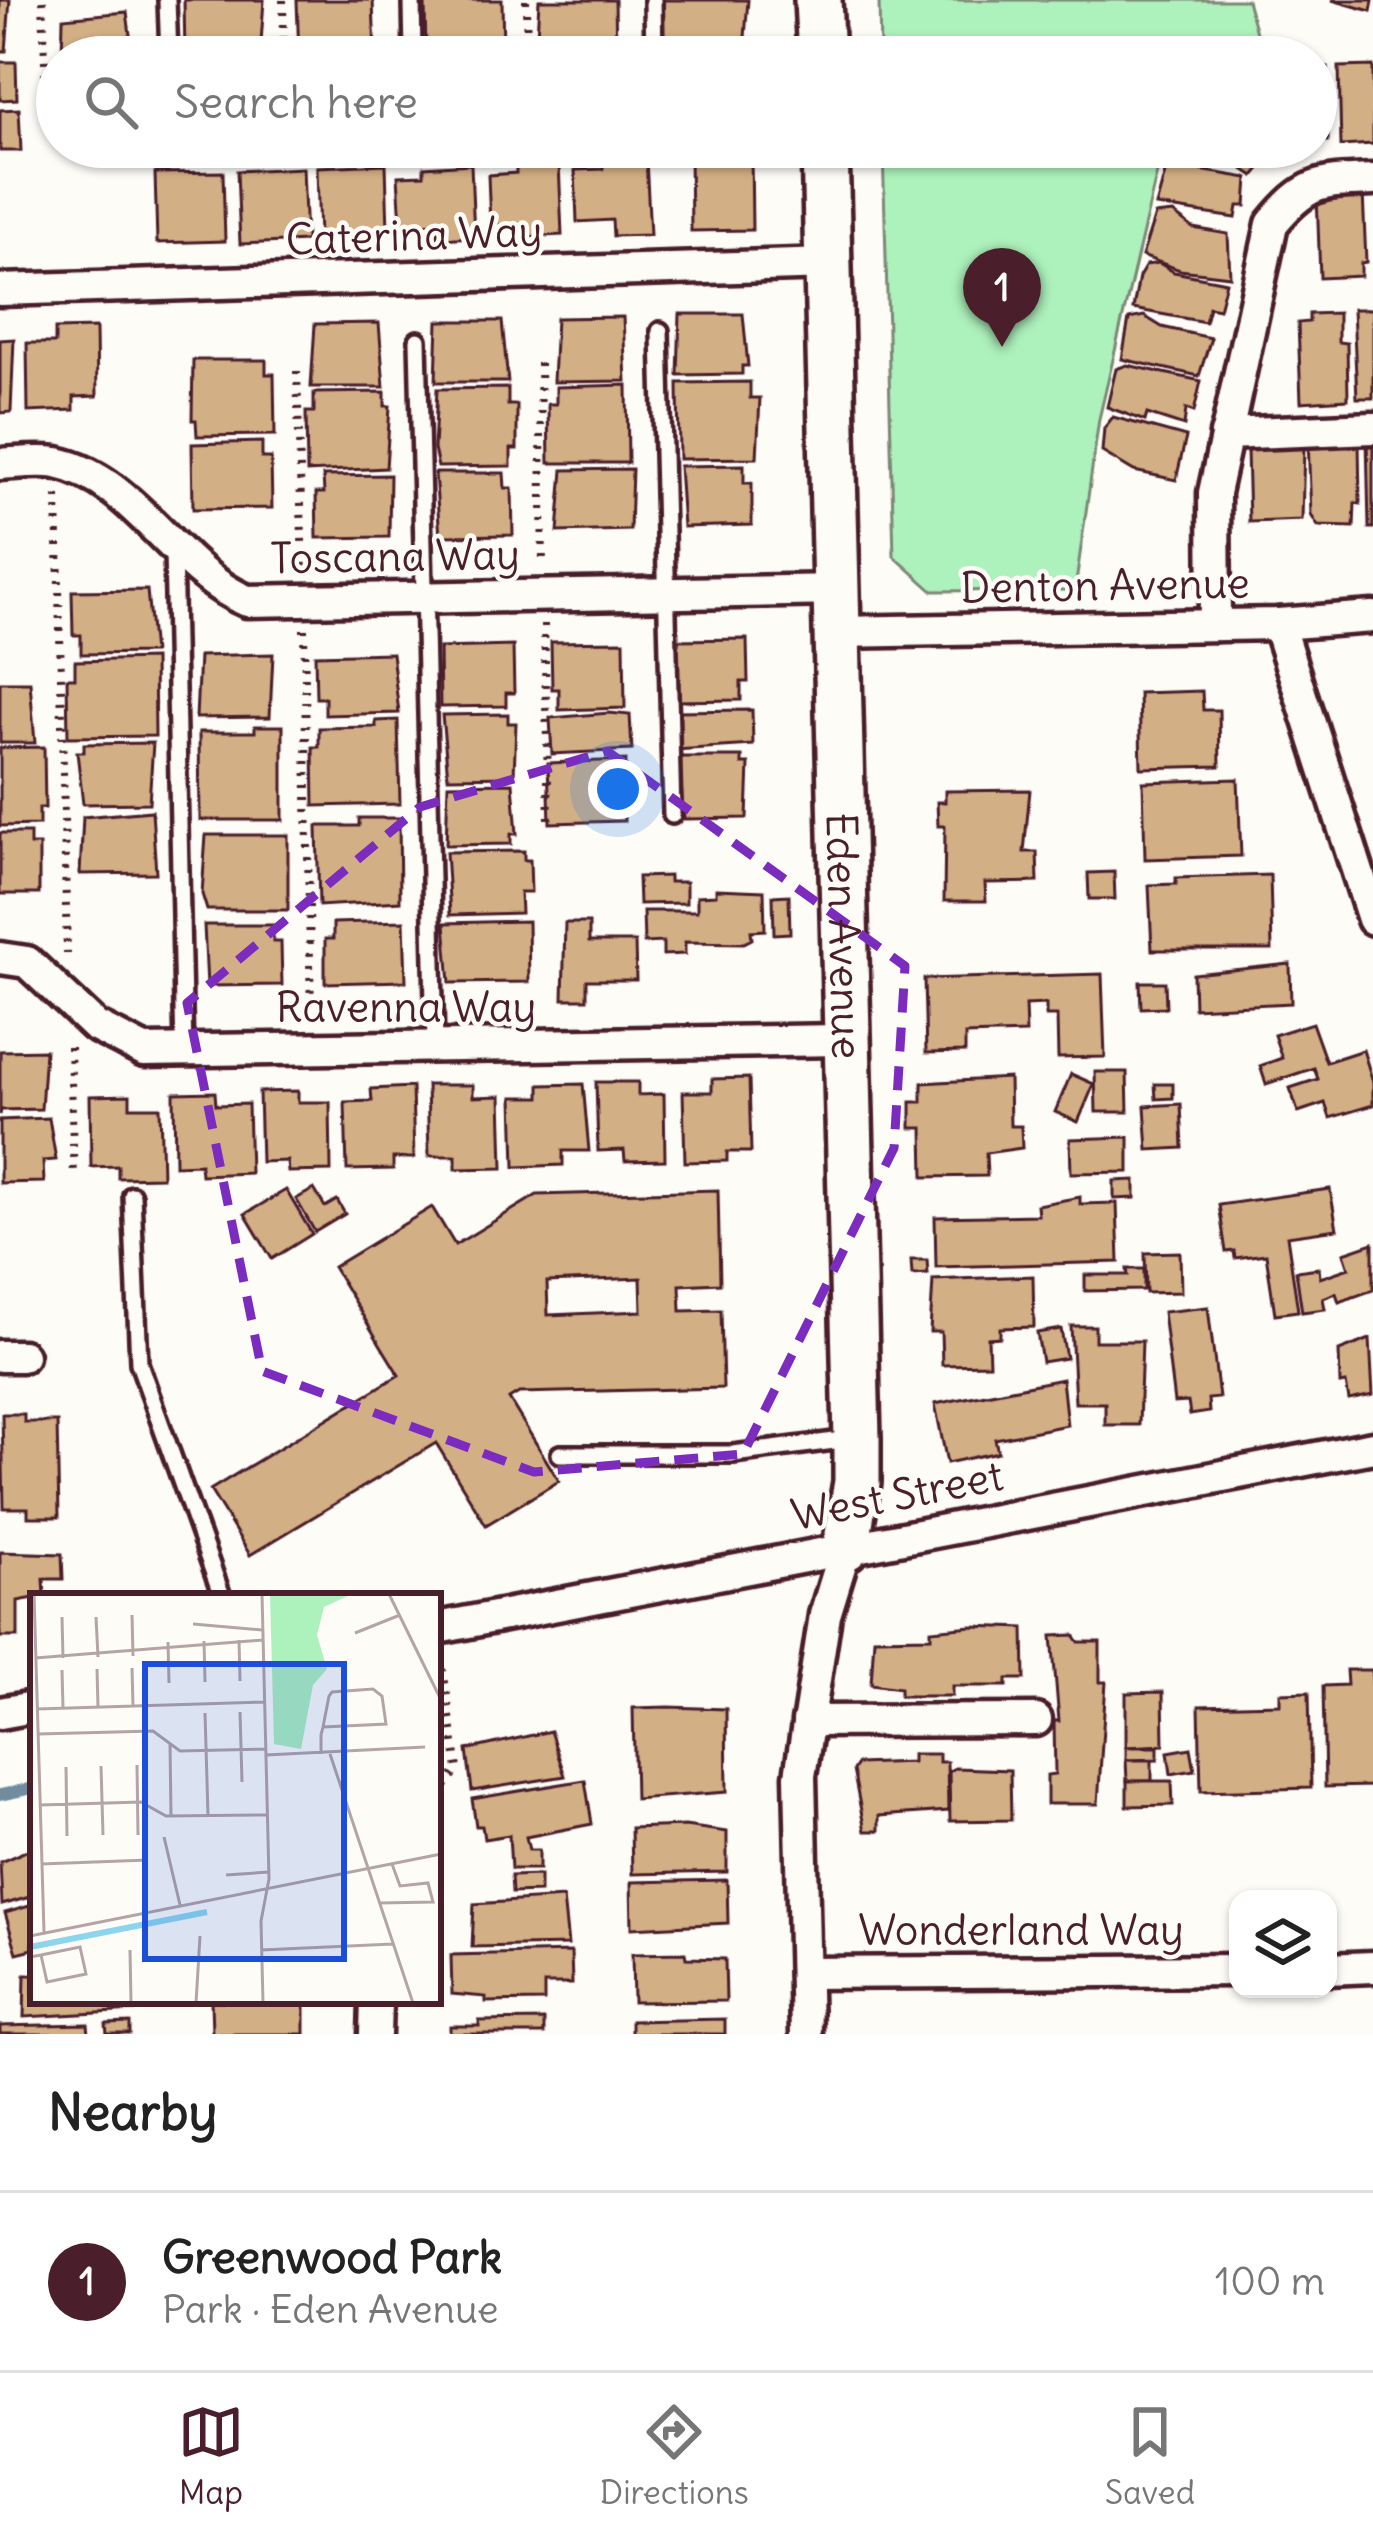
<!DOCTYPE html>
<html lang="en">
<head>
<meta charset="utf-8">
<style>
  :root { --surface:#fff; --page:#f2f2f2; --text:#222; --muted:#767676; --line:#e0e0e0; --accent:#4a1f2b }
  body { margin:0; font-family:Delius,sans-serif; background:var(--page); color:var(--text) }
  .controls { position:absolute; right:36px; bottom:36px; display:grid; overflow:hidden; border-radius:24px; box-shadow:0 3px 9px #0004 }
  .controls button { width:108px; height:108px; display:grid; place-items:center; padding:0; border:0; border-bottom:3px solid var(--line); background:var(--surface); color:var(--text); font:60px sans-serif }
  .you { position:absolute; left:618px; top:789px; width:42px; height:42px; margin:-30px; border:9px solid #fff; border-radius:50%; background:#1a73e8; box-shadow:0 0 0 18px #1a73e833 }
  .badge { display:grid; place-items:center; width:78px; height:78px; border-radius:50%; background:var(--accent); color:#fff; font-size:39px; font-weight:700 }
  .pin { position:absolute; translate:-50% -99px; filter:drop-shadow(0 3px 6px #0008) }
  .pin::after { content:''; position:absolute; top:63px; width:42px; height:36px; background:inherit; clip-path:polygon(0 0,100% 0,50% 100%) }
  .list { margin:0; padding:0; list-style:none }
  h2 { display:flex; justify-content:space-between; align-items:center; height:156px; margin:0; padding:0 48px; font-size:51px }
  h2 small { font-size:39px; font-weight:400; color:var(--muted) }
  .list li { display:grid; grid-template-columns:78px 1fr auto; gap:36px; align-items:center; box-sizing:border-box; height:180px; padding:0 48px; border-top:3px solid var(--line) }
  .list b { display:block; font-size:45px; white-space:nowrap }
  .list p { margin:0; font-size:39px; white-space:nowrap; color:var(--muted) }
  .list em { font-size:39px; font-style:normal; color:var(--muted) }
  .icon { flex:none; width:66px; height:66px; fill:none; stroke:currentColor; stroke-width:2; stroke-linecap:round; stroke-linejoin:round }
  .map { position:relative; flex:none; width:1373px; height:2034px; overflow:hidden }
  .search { position:absolute; background:var(--surface); box-shadow:0 3px 9px #0004; left:36px; right:36px; top:36px; height:132px; display:flex; align-items:center; gap:30px; box-sizing:border-box; padding:0 42px; border-radius:66px; color:var(--muted); font-size:45px }
  .sheet { height:336px; background:var(--surface) }
  nav { display:flex; justify-content:space-around; align-items:center; box-sizing:border-box; height:168px; border-top:3px solid var(--line); background:var(--surface); font-size:33px; color:var(--muted) }
  nav a { display:grid; justify-items:center; gap:6px }
  nav .on { color:var(--accent) }
  .map>svg:first-child { display:block }
  .green { fill:#adf1bc; stroke:#7c8874; stroke-width:3 }
  .lines { fill:none; stroke-linecap:round; stroke-linejoin:round }
  .stream { stroke:#728c9f; stroke-width:12 }
  .building { fill:#d3af85; stroke:#4a1f2b; stroke-width:3; fill-rule:evenodd }
  .lane-casing { stroke:#4a1f2b; stroke-width:24 }
  .street-casing { stroke:#4a1f2b; stroke-width:39 }
  .secondary-casing { stroke:#4a1f2b; stroke-width:54 }
  .path { stroke:#4a1f2b; stroke-width:8; stroke-dasharray:3 9; stroke-linecap:butt }
  .lane { stroke:#fdfcf7; stroke-width:15 }
  .street { stroke:#fdfcf7; stroke-width:30 }
  .secondary { stroke:#fdfcf7; stroke-width:45 }
  .marked { fill:none; stroke:#7b2cbf; stroke-width:9; stroke-dasharray:24 15; stroke-linejoin:round }
  .labels { text-anchor:middle; dominant-baseline:central; stroke-width:9; stroke-linejoin:round; paint-order:stroke }
  .street-label { font-size:42px; fill:#4a1f2b; stroke:#fdfcf7 }
  .inset-river { fill:none; stroke:#8cd5ed; stroke-width:6 }
  .inset-road { fill:none; stroke:#b5a4a5; stroke-width:3 }
  .view { fill:#1d4ed8; fill-opacity:0.15; stroke:#1d4ed8; stroke-width:6 }
  .inset-edge { fill:none; stroke:#4a1f2b; stroke-width:6 }
</style>
</head>
<body>
<div class="map">
<svg width="1373" height="2034" viewBox="0 0 1373 2034">
  <rect width="100%" height="100%" fill="#fdfcf7"/>
  <filter id="ink" filterUnits="userSpaceOnUse"><feTurbulence type="fractalNoise" baseFrequency=".00833" numOctaves="2"/><feDisplacementMap in="SourceGraphic" scale="24" xChannelSelector="R" yChannelSelector="G"/><feConvolveMatrix kernelMatrix="1 2 1 2 8 2 1 2 1" color-interpolation-filters="sRGB"/></filter>
  <g filter="url(#ink)">
    <g class="green">
      <path d="M879,0H1247L1258,40L1243,57H880Z"/>
      <path d="M883,147H1163L1099,419L1075,590L933,591L894,556Z"/>
    </g>
    <g class="lines">
      <path class="stream" d="M0,1795L33,1788"/>
    </g>
    <g class="building">
      <path d="M0,0H10L6,51H0Z"/>
      <path d="M184,0H264L260,57H185Z"/>
      <path d="M297,0H373L375,57H299Z"/>
      <path d="M425,0H502L503,52L499,57H426Z"/>
      <path d="M539,0H615L616,53L536,55Z"/>
      <path d="M662,0H748L744,50L663,52Z"/>
      <path d="M1332,0H1373V1L1371,11Z"/>
      <path d="M127,12L133,57H62L63,18Z"/>
      <path d="M0,62H16L17,99L0,100Z"/>
      <path d="M1373,66V144L1341,146L1339,67Z"/>
      <rect x="1316" y="67" width="12" height="74"/>
      <path d="M19,109L21,151H0V110Z"/>
      <path d="M1210,147H1275L1277,148L1254,176Z"/>
      <path d="M751,152L752,230L691,231L690,153Z"/>
      <path d="M646,159L650,235L613,236L612,220L577,222L575,170L603,169V161Z"/>
      <path d="M559,162L562,235L525,237L524,224L490,225L488,175L516,173V163Z"/>
      <path d="M1168,162H1190L1200,170L1248,178L1246,206H1238L1236,218L1156,206Z"/>
      <path d="M386,164L388,232L319,241L317,167Z"/>
      <path d="M471,164L474,237L438,239L437,223L401,225L398,176L424,175V167Z"/>
      <path d="M303,168L306,241L240,244L237,171Z"/>
      <path d="M223,172L225,241L157,243L155,173Z"/>
      <path d="M1363,192L1366,262L1361,263V276L1320,278L1317,194Z"/>
      <path d="M1173,213L1193,228L1228,234L1230,276L1180,270L1142,256L1155,215Z"/>
      <path d="M1159,263L1174,272L1226,282L1219,309L1209,307L1205,322L1133,309L1139,277L1146,265Z"/>
      <path d="M1353,309H1373V398H1357Z"/>
      <path d="M1338,313V342L1347,343L1348,399L1301,402L1298,323L1309,322V314Z"/>
      <path d="M680,314H743L748,366H742V374L678,375Z"/>
      <path d="M1144,316L1162,327L1211,338L1199,376L1122,359L1129,319Z"/>
      <path d="M623,317L626,381L553,382L556,318Z"/>
      <path d="M438,321H502L508,382H436Z"/>
      <path d="M379,323L384,387H311L315,324Z"/>
      <path d="M96,328L97,396L74,397V410L28,412L27,343H55V329Z"/>
      <path d="M14,339L11,412L0,413V340Z"/>
      <path d="M193,360H266V374H274L275,435L197,436L196,420H192Z"/>
      <path d="M1127,365L1201,381L1194,412L1186,409L1184,426L1147,414L1145,421L1107,407L1116,369Z"/>
      <path d="M750,382V398H760L757,458L679,459L678,383Z"/>
      <path d="M627,385L628,463H549L548,404H556V387Z"/>
      <path d="M508,388V405H517V449H511V466L438,467L434,449L437,389Z"/>
      <path d="M385,392V406H390L386,468L307,472L306,412H314V393Z"/>
      <path d="M1113,417L1186,437L1176,480L1134,471L1102,452L1104,428Z"/>
      <path d="M1367,438H1373V528H1369Z"/>
      <path d="M1308,439L1359,441L1360,504L1355,503L1354,527L1318,526L1311,515Z"/>
      <path d="M262,442V458H271L272,508L193,509L192,444Z"/>
      <path d="M1280,444L1304,446L1302,520L1249,522L1247,450Z"/>
      <path d="M744,465V483H752V525L683,527L679,466Z"/>
      <path d="M632,469L630,530L558,532L563,470Z"/>
      <path d="M435,473H504L505,488H512L513,535L440,536Z"/>
      <path d="M390,475L389,537L317,538L316,493H324L323,476Z"/>
      <path d="M147,590L153,653L81,654V635H73L72,591Z"/>
      <path d="M747,639L748,682H741V700L673,701L675,640Z"/>
      <path d="M624,641L625,708L559,710V689H552L551,642Z"/>
      <path d="M513,646L514,693H506V706L440,707L439,648Z"/>
      <path d="M392,653L399,713L325,715V698H316L315,655Z"/>
      <path d="M273,654L270,717L196,718L199,656Z"/>
      <path d="M154,659L155,736L68,737L67,678H75V661Z"/>
      <path d="M0,682H30L35,743H0Z"/>
      <path d="M1202,691L1203,710H1219L1220,766L1141,768L1139,693Z"/>
      <path d="M752,710L753,745L675,750L674,711Z"/>
      <path d="M609,713L630,715L632,750L552,754L550,718Z"/>
      <path d="M508,714V723H516L514,776L448,777L442,715Z"/>
      <path d="M398,720L400,804L314,806L313,747H319V728L376,727V721Z"/>
      <path d="M255,726H283V820H200L199,732H255Z"/>
      <path d="M153,743L149,803L83,804L77,752H84V744Z"/>
      <path d="M44,747L45,808H39V825L0,826V748Z"/>
      <path d="M679,757H742V764H749L747,818L684,819Z"/>
      <path d="M626,760L624,821L550,823L548,763Z"/>
      <path d="M1238,779L1241,856L1145,859L1143,782Z"/>
      <path d="M513,783L517,834H511V844L446,845L448,784Z"/>
      <path d="M1030,790L1024,852H1037L1038,882L985,883L986,901H944L945,826H938L937,802H945V791Z"/>
      <path d="M152,811L156,873L80,874L83,817Z"/>
      <path d="M359,818H399L400,901L319,906L317,826H359Z"/>
      <path d="M0,833H30V845H39V894H0Z"/>
      <path d="M206,835H288V910H207L202,894Z"/>
      <path d="M524,851V860H530L531,892H520L521,913L450,915L446,852Z"/>
      <path d="M1114,872L1115,899H1089L1088,873Z"/>
      <path d="M1270,875L1272,950H1152L1149,885L1176,884V878Z"/>
      <path d="M669,876V882H686V903L639,904L638,877Z"/>
      <path d="M716,889L764,891L765,930L751,931L752,939L744,943L685,942V954L663,955V942L644,943L643,911H697V896L716,895Z"/>
      <path d="M789,895L790,933L774,934L773,896Z"/>
      <path d="M404,921L406,981L325,983V939H333V923Z"/>
      <path d="M528,921L529,982L450,983L445,923Z"/>
      <path d="M565,923H589V942H635L636,980H587V999H563Z"/>
      <path d="M204,925H273V942H281L282,985L207,986Z"/>
      <path d="M1290,964L1291,1003L1194,1008L1193,974Z"/>
      <path d="M1102,974L1105,1057L1058,1058L1057,1016H1046V1004L1025,1005L1026,1033L965,1035V1052L926,1053L924,979Z"/>
      <path d="M1140,982H1165L1166,1007L1141,1008Z"/>
      <path d="M1312,1023L1326,1062L1363,1050L1373,1082V1105L1330,1118L1325,1103L1298,1112L1290,1088L1318,1079L1314,1068L1266,1084L1260,1066L1282,1058L1274,1035Z"/>
      <path d="M45,1050L41,1109L1,1110L0,1115V1051Z"/>
      <path d="M1095,1072H1127L1128,1112H1096Z"/>
      <path d="M1071,1074L1094,1084L1078,1122L1055,1112Z"/>
      <path d="M749,1078L751,1152H727V1161L685,1162L683,1092H712V1079Z"/>
      <path d="M1009,1078L1010,1126H1021L1022,1148L986,1153L987,1176L924,1177L923,1128H911V1102H922V1083Z"/>
      <path d="M596,1082H638V1095L664,1094L665,1160L625,1161L624,1150L598,1151Z"/>
      <path d="M583,1084L589,1151H563V1165L515,1167L513,1097H540V1085Z"/>
      <path d="M1155,1084H1173V1098L1156,1099Z"/>
      <path d="M427,1085H473V1097L501,1096L503,1168L456,1169V1156H429Z"/>
      <path d="M412,1087L414,1158H393V1169L347,1170L345,1102L372,1101L371,1089Z"/>
      <path d="M298,1091V1102H330L331,1171L288,1172L287,1161L261,1162L259,1092Z"/>
      <path d="M215,1092L216,1105L248,1104L250,1173L201,1175L200,1164L175,1165L174,1093Z"/>
      <path d="M130,1095V1107H160L162,1177L118,1178V1166L91,1167L90,1096Z"/>
      <path d="M1181,1104L1183,1148L1148,1150L1145,1106Z"/>
      <path d="M49,1118L56,1160L43,1161L44,1182L0,1183V1120Z"/>
      <path d="M1129,1137V1172L1071,1173L1070,1139Z"/>
      <path d="M1135,1180V1198L1114,1199V1181Z"/>
      <path d="M314,1189L325,1207L337,1200L345,1214L315,1232L296,1199Z"/>
      <path d="M1330,1189L1337,1229L1287,1236L1298,1311L1275,1314L1266,1254L1235,1258L1234,1251L1226,1252L1219,1205Z"/>
      <path d="M286,1190L312,1234L272,1259L245,1214Z"/>
      <path d="M718,1190L720,1283L680,1285L681,1311L721,1310L723,1388L519,1393L509,1399L559,1481L486,1525L436,1443L250,1555L210,1490L399,1375L333,1267L432,1207L455,1245L537,1195ZM641,1278L642,1311L548,1315L547,1282Z"/>
      <path d="M1080,1197V1204L1117,1203L1119,1262L936,1267L935,1217L1038,1215L1037,1205Z"/>
      <path d="M1373,1243V1290L1339,1302L1336,1293L1323,1298L1325,1309L1302,1312L1296,1271L1319,1268L1320,1278L1349,1268L1344,1253Z"/>
      <path d="M1180,1252L1181,1292L1146,1293L1145,1253Z"/>
      <path d="M911,1260H927L928,1274L912,1275Z"/>
      <path d="M1127,1269H1144V1290L1085,1291V1275H1128Z"/>
      <path d="M1033,1276L1034,1327L1000,1328V1337L988,1338L989,1364L942,1365L941,1332H930L933,1280Z"/>
      <path d="M1208,1307L1219,1398L1208,1399L1209,1412L1190,1415L1188,1402L1174,1403L1163,1312Z"/>
      <path d="M1071,1326H1095V1341H1142L1139,1425H1105V1403H1075Z"/>
      <path d="M1061,1329L1066,1358L1042,1362L1037,1333Z"/>
      <path d="M1370,1339L1373,1395L1349,1400L1346,1383L1340,1384L1339,1351Z"/>
      <path d="M1062,1379L1067,1425L995,1439L998,1452L947,1463L935,1404Z"/>
      <path d="M2,1414H24V1422H57L59,1517H28V1508H4Z"/>
      <path d="M0,1552L62,1554L63,1579H44L45,1596L18,1601V1637H0Z"/>
      <path d="M972,1626L1024,1628L1025,1679H1007V1686H952V1696H900V1688L871,1684L874,1638L931,1637V1630Z"/>
      <path d="M1074,1635L1079,1642H1100V1682H1106L1098,1804H1047V1775L1055,1774L1054,1721H1059L1052,1636Z"/>
      <path d="M1346,1670H1372L1373,1786L1325,1787L1323,1686L1347,1685Z"/>
      <path d="M1163,1692L1164,1745L1126,1747V1693Z"/>
      <path d="M1309,1692L1311,1788L1201,1791L1199,1706L1280,1704V1693Z"/>
      <path d="M669,1707L726,1709L727,1792L635,1799L633,1708Z"/>
      <path d="M550,1731L565,1776L472,1791L467,1750Z"/>
      <path d="M1126,1747H1158V1759L1126,1760Z"/>
      <path d="M1191,1748L1195,1770L1171,1774L1168,1752Z"/>
      <path d="M912,1754H939V1762H947L948,1811L879,1816V1831H865L853,1770L857,1764L912,1762Z"/>
      <path d="M1126,1760H1152V1781H1127Z"/>
      <path d="M955,1768L1010,1770L1011,1820L950,1821L949,1771Z"/>
      <path d="M585,1780L592,1824L526,1837L529,1850H539V1869H511L509,1835L484,1839L482,1826H476L472,1799Z"/>
      <path d="M1127,1781H1172L1173,1805L1127,1806Z"/>
      <path d="M685,1826L727,1832V1872L632,1874L631,1828Z"/>
      <path d="M33,1848V1896L2,1905L0,1862Z"/>
      <path d="M540,1875V1892L512,1893L511,1876Z"/>
      <path d="M727,1880L728,1923L632,1928L631,1882Z"/>
      <path d="M563,1898L568,1945L472,1947L474,1904Z"/>
      <path d="M33,1905V1949L17,1953L5,1913Z"/>
      <path d="M571,1952L572,1984H544V2001L486,2002V1997L452,1994L451,1955Z"/>
      <path d="M685,1953L686,1958L725,1959L726,2001L633,2002L632,1954Z"/>
      <path d="M25,1975H33V2001H134L135,2011L24,2017Z"/>
      <path d="M211,2001H305V2034H212Z"/>
      <path d="M725,2019V2034H631V2021Z"/>
      <path d="M544,2020V2034H450V2026H479V2021Z"/>
      <path d="M130,2023V2034H107L106,2024Z"/>
      <path d="M88,2024L89,2034H0V2026Z"/>
    </g>
    <g class="lines">
      <defs>
        <g id="lane">
          <path d="M167,0L169,57"/>
          <path d="M412,0L413,57"/>
          <path d="M653,0L654,57"/>
          <path d="M660,331L672,815"/>
          <path d="M418,340L435,1045"/>
          <path d="M173,551L184,1053"/>
          <path d="M132,1195L139,1363L222,1596"/>
          <path d="M560,1454H733L850,1439"/>
        </g>
        <g id="street">
          <path d="M0,290L830,264"/>
          <path d="M1226,434L1373,428"/>
          <path d="M0,464C18,463 39,460 57,463C135,479 175,571 247,601L838,590"/>
          <path d="M1278,624L1373,919"/>
          <path d="M1215,625L1214,493L1272,224C1307,181 1320,182 1373,180"/>
          <path d="M838,632L1278,624L1373,617"/>
          <path d="M0,958L27,962L95,1026L144,1051L843,1040"/>
          <path d="M0,1356H22"/>
          <path d="M438,1628L1373,1447"/>
          <path d="M0,1713L33,1707"/>
          <path d="M808,1721L1036,1720"/>
          <path d="M1328,1969L1373,1967"/>
          <path d="M805,1973L1238,1970"/>
          <path d="M375,2034L376,2001"/>
          <path d="M806,2034L800,1776L825,1615L846,1547"/>
        </g>
        <g id="secondary">
          <path d="M818,0L821,57"/>
          <path id="s1" d="M825,147L857,1439V1482L846,1547"/>
        </g>
      </defs>
      <use href="#lane" class="lane-casing"/>
      <use href="#street" class="street-casing"/>
      <use href="#secondary" class="secondary-casing"/>
      <g class="path">
        <path d="M43,0L47,125"/>
        <path d="M283,0L284,57"/>
        <path d="M526,0L527,57"/>
        <path d="M540,363L543,567"/>
        <path d="M297,371L303,572"/>
        <path d="M57,496L67,954"/>
        <path d="M544,624L549,820"/>
        <path d="M304,629L311,1016"/>
        <path d="M70,1047L74,1178"/>
        <path d="M438,1796L458,1769L441,1656"/>
      </g>
      <use href="#lane" class="lane"/>
      <use href="#street" class="street"/>
      <use href="#secondary" class="secondary"/>
    </g>
  </g>
  <path class="marked" d="M607,751L905,966L894,1148L743,1454L534,1472L262,1371L187,1003L420,807Z"/>
  <g class="labels">
    <g class="street-label">
      <text transform="translate(414 235) rotate(-2)">Caterina Way</text>
      <text transform="translate(395 556) rotate(-1)">Toscana Way</text>
      <text transform="translate(1105 585) rotate(-1)">Denton Avenue</text>
      <text stroke="none"><textPath href="#s1" startOffset="789">Eden Avenue</textPath></text>
      <text x="406" y="1007">Ravenna Way</text>
      <text transform="translate(897 1495) rotate(-11)">West Street</text>
      <text x="1021" y="1930">Wonderland Way</text>
    </g>
  </g>
  <g transform="translate(30 1593)">
    <rect width="411" height="411" fill="#fdfcf7"/>
    <path d="M240,1H322L294,14L287,42L297,76L283,92L271,156L244,151Z" fill="#adf1bc"/>
    <path class="inset-river" d="M0,354L177,319"/>
    <path class="inset-road" d="M4,1L14,339M232,1L239,286L231,328L233,410M359,1L411,107M102,22L103,63M32,24L33,65M66,24L68,64M163,31L232,37M325,40L370,22M209,47L210,88M174,48L175,89M138,49L139,90M5,65L233,47M102,75L103,113M67,76L68,114M32,77L33,115M7,116L235,109M210,119L212,189M175,120L178,222M8,141L123,138L150,158L236,156M140,150L141,223M291,161V142L293,134L299,103L302,99L343,96L352,103L356,131L293,134M300,161L383,410M236,162L395,154M107,172L108,242M71,173L73,242M36,174L37,243M10,212L111,209L136,223L236,222M134,244L150,312M11,271L118,267M196,282L239,279M349,310L403,309L398,290L370,293L362,271M0,343L411,261M100,357L101,410M231,357L363,351M0,364L11,362L50,354L56,381L17,389L11,362M166,410L170,343"/>
    <path class="view" d="M115,71H314V366H115Z"/>
    <rect width="411" height="411" class="inset-edge"/>
  </g>
</svg>
<div class="controls">
<button><svg class="icon" aria-label="layers" viewBox="0 0 24 24"><path d="M12 4l9 5-9 5-9-5zM3 14l9 5 9-5"/></svg></button>
</div>
<div class="you"></div>
<div class="pin badge" style="left:1002px;top:347px">1</div>
<div class="search"><svg class="icon" aria-label="search" viewBox="0 0 24 24"><circle cx="10" cy="10" r="6"/><path d="M15 15l6 6"/></svg>Search here</div>
</div>
<section class="sheet">
<h2>Nearby<small></small></h2>
<ul class="list">
<li><span class="badge">1</span><div><b>Greenwood Park</b><p>Park · Eden Avenue</p></div><em>100 m</em></li>
</ul>
</section>
<nav>
<a class="on"><svg class="icon" aria-label="map" viewBox="0 0 24 24"><path d="M3 6l6-2 6 2 6-2v14l-6 2-6-2-6 2zM9 4v14M15 6v14"/></svg>Map</a>
<a><svg class="icon" aria-label="directions" viewBox="0 0 24 24"><path d="M12 3l9 9-9 9-9-9zM9 14v-3h6M13 9l2 2-2 2"/></svg>Directions</a>
<a><svg class="icon" aria-label="saved" viewBox="0 0 24 24"><path d="M7 4h10v16l-5-4-5 4z"/></svg>Saved</a>
</nav>
</body>
</html>
